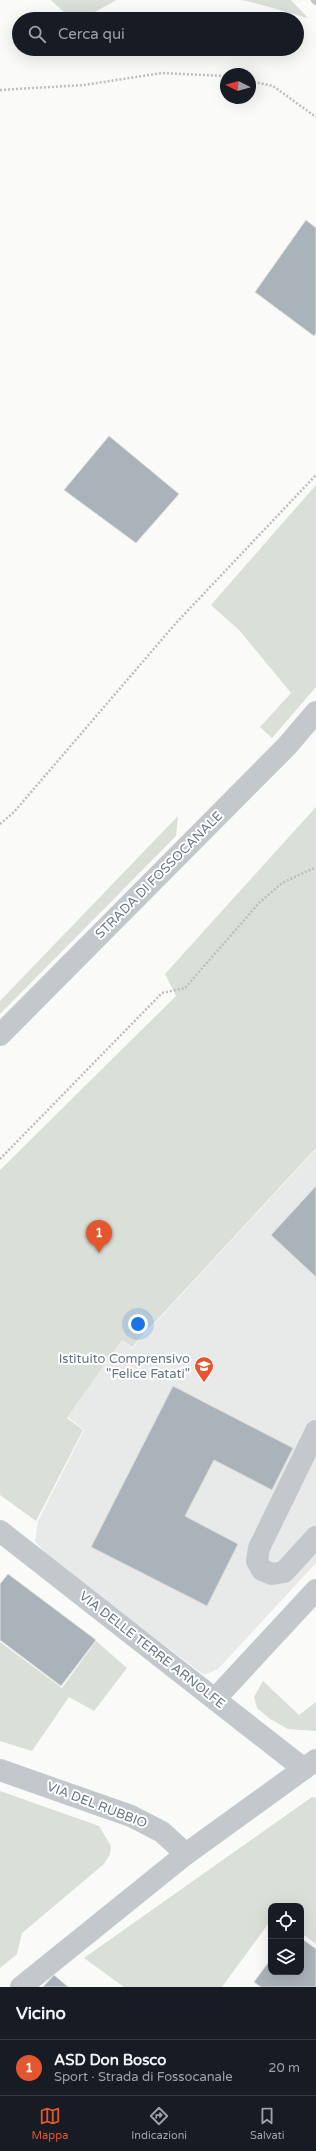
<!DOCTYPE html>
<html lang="it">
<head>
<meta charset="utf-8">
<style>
  :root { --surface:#171b24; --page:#242831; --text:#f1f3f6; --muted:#9ea1a6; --line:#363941; --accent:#e4572e }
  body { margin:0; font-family:"Varela Round",sans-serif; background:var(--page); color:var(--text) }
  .controls { position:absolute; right:12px; bottom:12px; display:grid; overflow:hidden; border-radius:8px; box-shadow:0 4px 16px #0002 }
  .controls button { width:36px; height:36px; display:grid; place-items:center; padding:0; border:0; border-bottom:1px solid var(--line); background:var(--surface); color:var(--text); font:20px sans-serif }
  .compass { position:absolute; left:220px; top:68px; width:36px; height:36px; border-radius:50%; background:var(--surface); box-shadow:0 4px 16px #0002; rotate:276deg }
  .you { position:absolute; left:138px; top:1324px; width:14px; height:14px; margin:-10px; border:3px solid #fff; border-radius:50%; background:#1a73e8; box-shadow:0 0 0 6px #1a73e833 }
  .badge { display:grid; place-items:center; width:26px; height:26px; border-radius:50%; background:var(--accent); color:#fff; font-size:13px; font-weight:700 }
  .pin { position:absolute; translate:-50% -33px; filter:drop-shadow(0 1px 2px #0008) }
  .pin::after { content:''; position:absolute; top:21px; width:14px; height:12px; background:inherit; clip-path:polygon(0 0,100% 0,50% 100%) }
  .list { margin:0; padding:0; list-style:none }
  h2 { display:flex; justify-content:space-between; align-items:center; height:52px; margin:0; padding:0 16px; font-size:17px }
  h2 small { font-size:13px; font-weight:400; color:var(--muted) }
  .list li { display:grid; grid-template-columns:26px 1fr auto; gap:12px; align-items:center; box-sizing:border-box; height:56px; padding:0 16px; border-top:1px solid var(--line) }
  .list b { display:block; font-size:15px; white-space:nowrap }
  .list p { margin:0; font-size:13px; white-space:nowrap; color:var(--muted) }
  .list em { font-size:13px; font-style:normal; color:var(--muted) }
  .icon { flex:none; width:22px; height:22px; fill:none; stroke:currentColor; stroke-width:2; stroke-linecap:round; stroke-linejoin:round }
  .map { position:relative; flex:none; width:316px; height:1987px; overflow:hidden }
  .search { position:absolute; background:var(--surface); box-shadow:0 4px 16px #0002; left:12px; right:12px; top:12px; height:44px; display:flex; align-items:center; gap:10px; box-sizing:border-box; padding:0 14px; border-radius:22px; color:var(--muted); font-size:15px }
  .sheet { height:108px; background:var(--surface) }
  nav { display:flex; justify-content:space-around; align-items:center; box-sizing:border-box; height:56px; border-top:1px solid var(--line); background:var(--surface); font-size:11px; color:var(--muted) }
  nav a { display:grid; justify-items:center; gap:2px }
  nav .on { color:var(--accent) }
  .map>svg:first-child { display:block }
  .built { fill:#e8e9e9 }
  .green { fill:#dadfd7 }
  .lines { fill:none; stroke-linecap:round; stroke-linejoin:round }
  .stream { stroke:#bbc7cb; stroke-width:8 }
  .building { fill:#aab3b9; stroke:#dcdcda }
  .path { stroke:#bbbfc2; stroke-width:2.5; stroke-dasharray:2 2; stroke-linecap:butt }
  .minor { stroke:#c3c8cc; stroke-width:22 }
  .tertiary { stroke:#c3c8cc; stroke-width:22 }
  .labels { text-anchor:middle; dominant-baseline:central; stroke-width:4; stroke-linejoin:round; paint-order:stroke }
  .street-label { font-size:13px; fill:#657683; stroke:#fff }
  .poi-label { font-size:13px; fill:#657683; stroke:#fff; text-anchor:end }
</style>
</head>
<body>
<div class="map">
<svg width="316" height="1987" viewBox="0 0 316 1987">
  <rect width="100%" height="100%" fill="#fafaf8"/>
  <path class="built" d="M316,1149V1563L218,1669L204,1675L50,1559L35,1541L38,1521L84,1430L68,1417L122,1340L132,1348Z"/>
  <g class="green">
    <path d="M51,0H116L90,15L69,17Z"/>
    <path d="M241,0H291L308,18L251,2Z"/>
    <path d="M316,485V687L272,738L260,727L291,693L240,631L211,605Z"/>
    <path d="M316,807V1148L132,1347L122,1340L67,1418L83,1430L36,1521L0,1495V1170L176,996L165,974Z"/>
    <path d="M178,816L176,836L0,1014V1001Z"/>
    <path d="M96,1641L127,1668L94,1711L69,1697L32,1751L0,1741V1642L62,1688Z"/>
    <path d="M263,1681L299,1715L316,1702V1731L288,1729L270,1719L257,1708L254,1697Z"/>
    <path d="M0,1791L99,1826L111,1846L110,1854L104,1864L22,1933L17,1954L0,1968Z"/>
    <path d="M312,1797L316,1798V1944L301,1933V1906H271V1920L222,1987H124L84,1958Z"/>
  </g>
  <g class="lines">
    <path class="stream" d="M315,0L316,1"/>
  </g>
  <g class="building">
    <path d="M306,220L316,228V333L314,336L255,292Z"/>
    <path d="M109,436L179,494L136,543L64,490Z"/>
    <path d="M316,1186V1277L271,1235Z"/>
    <path d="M173,1386L293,1448L272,1490L214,1460L185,1516L238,1544L207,1606L91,1547Z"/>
    <path d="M8,1574L96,1640L61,1686L0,1640V1584Z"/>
    <path d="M301,1938L316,1949V1987H261L254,1982L271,1959V1972H301Z"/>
    <path d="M54,1975L68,1987H43Z"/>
  </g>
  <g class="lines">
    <g class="path">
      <path d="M250,81L273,86L316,117"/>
      <path d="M0,90L84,85L162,73L226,76"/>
      <path d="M0,824L14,812L176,623L316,475"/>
      <path d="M0,1159L162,993L185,988L259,903L282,883L316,867"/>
    </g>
    <g class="minor">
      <path d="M0,1035L287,746L316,712"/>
      <path d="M316,1431L259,1548L257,1561L262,1570L272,1574L284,1572L316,1537"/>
      <path d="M0,1531L304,1769"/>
      <path d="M215,1699L316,1590"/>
      <path d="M0,1770L131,1816L162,1832L186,1854"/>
    </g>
    <path class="tertiary" d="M21,1987L186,1854L316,1760"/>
  </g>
  <defs>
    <symbol id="school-pin" viewBox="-11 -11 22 30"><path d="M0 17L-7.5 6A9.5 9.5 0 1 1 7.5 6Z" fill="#e4572e" stroke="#fff"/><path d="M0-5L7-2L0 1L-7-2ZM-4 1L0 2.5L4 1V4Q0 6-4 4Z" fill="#fff"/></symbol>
  </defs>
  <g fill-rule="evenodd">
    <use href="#school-pin" x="193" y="1355" width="22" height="30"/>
  </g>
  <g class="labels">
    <g class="street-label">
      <text transform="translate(159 875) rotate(-45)">STRADA DI FOSSOCANALE</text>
      <text transform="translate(152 1650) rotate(38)">VIA DELLE TERRE ARNOLFE</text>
      <text transform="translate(97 1805) rotate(21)">VIA DEL RUBBIO</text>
    </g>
    <g class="poi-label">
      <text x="190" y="1359">Istituito Comprensivo<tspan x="190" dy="15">"Felice Fatati"</tspan></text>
    </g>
  </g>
</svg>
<div class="controls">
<button><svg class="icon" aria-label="locate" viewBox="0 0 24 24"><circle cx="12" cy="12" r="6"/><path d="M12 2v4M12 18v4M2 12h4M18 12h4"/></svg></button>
<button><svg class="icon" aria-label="layers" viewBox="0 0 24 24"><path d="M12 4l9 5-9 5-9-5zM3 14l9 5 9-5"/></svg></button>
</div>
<svg class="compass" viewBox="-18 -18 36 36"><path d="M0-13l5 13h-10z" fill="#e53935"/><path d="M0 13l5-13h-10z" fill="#9ea1a6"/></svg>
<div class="you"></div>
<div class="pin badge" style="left:99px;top:1253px">1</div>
<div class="search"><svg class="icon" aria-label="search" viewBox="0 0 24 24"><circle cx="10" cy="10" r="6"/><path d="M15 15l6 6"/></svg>Cerca qui</div>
</div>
<section class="sheet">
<h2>Vicino<small></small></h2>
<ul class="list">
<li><span class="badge">1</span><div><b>ASD Don Bosco</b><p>Sport · Strada di Fossocanale</p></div><em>20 m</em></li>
</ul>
</section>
<nav>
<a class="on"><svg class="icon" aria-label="map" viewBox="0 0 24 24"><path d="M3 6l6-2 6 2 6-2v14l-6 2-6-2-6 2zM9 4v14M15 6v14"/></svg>Mappa</a>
<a><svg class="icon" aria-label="directions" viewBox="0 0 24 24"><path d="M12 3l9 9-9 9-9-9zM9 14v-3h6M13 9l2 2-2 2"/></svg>Indicazioni</a>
<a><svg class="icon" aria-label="saved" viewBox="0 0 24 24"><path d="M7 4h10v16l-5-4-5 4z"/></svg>Salvati</a>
</nav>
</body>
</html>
